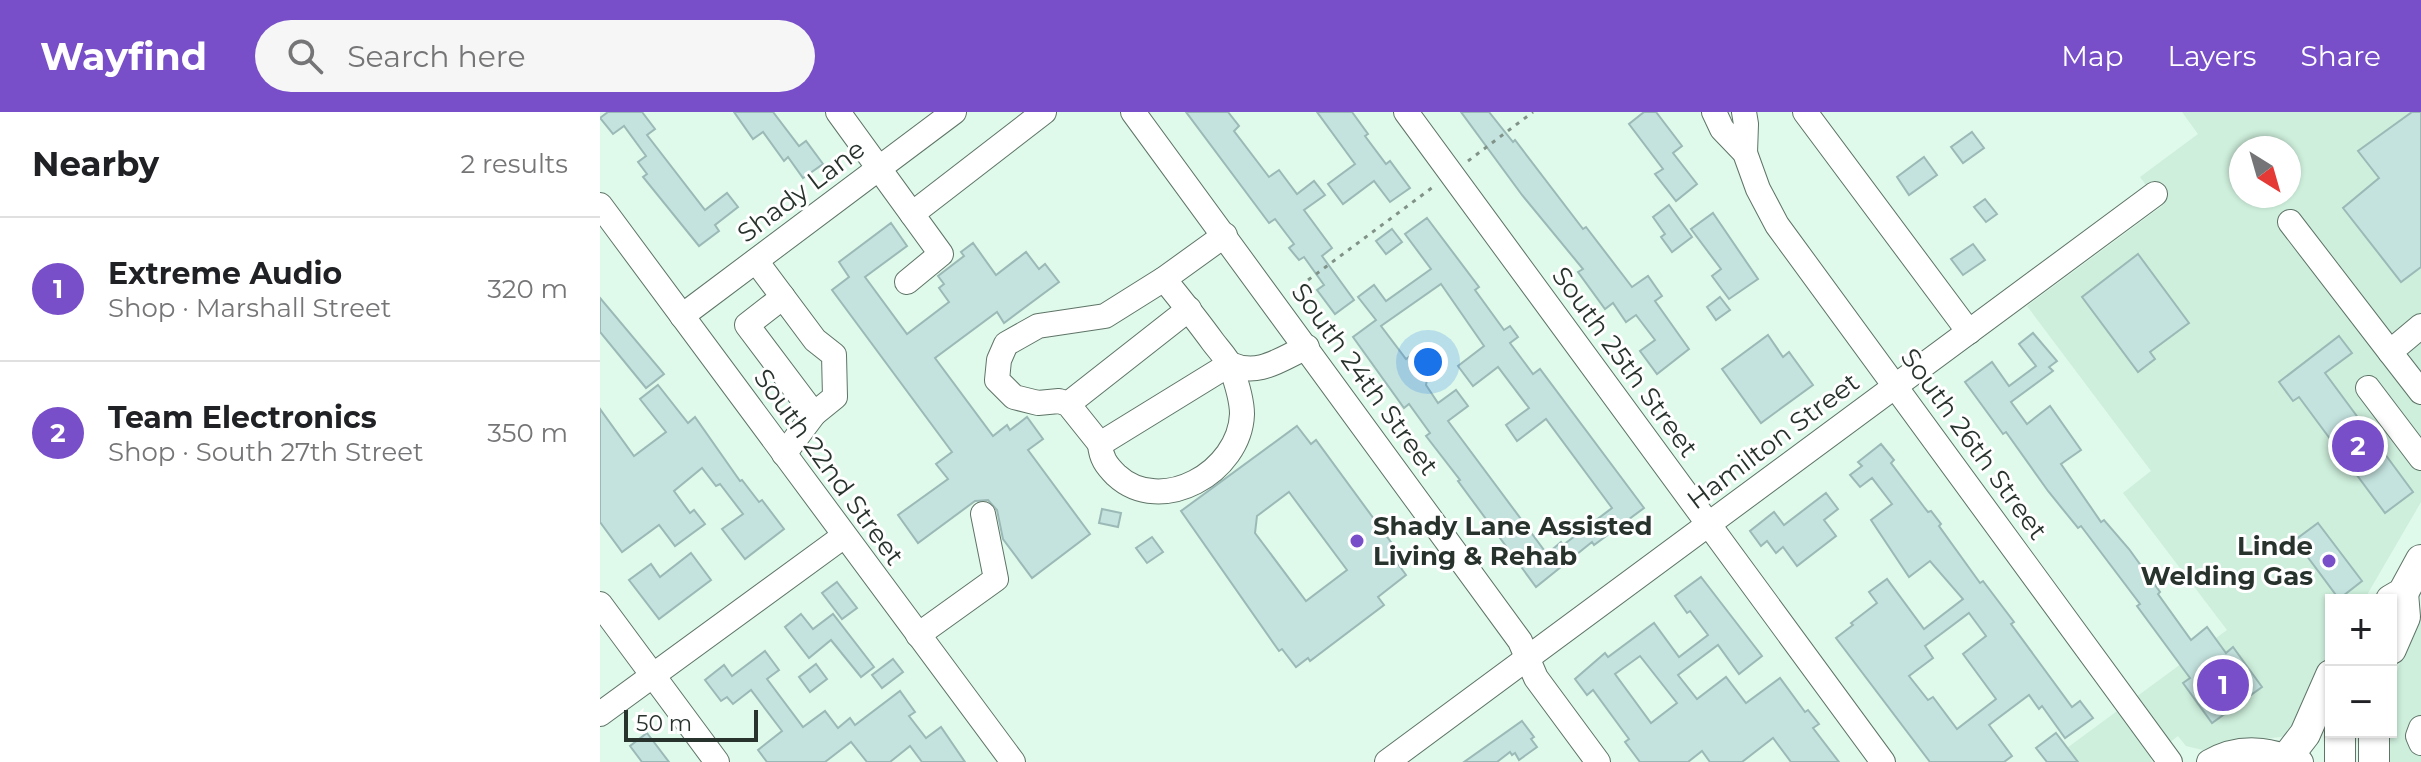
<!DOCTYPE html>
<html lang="en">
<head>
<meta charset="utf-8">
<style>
  :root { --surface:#fff; --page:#f6f6f6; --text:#202124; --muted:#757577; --line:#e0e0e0; --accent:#784fc8 }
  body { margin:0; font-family:Montserrat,sans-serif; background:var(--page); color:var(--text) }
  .controls { position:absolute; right:24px; bottom:24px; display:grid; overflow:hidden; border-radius:0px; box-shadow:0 2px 6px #0004 }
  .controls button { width:72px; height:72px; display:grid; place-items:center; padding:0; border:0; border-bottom:2px solid var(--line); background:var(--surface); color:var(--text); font:40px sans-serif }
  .compass { position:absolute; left:1629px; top:24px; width:72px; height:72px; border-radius:50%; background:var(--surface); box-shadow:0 2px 6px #0004; rotate:143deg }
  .scale { position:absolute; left:24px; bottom:20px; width:134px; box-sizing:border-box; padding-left:8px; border:4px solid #29332d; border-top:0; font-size:22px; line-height:28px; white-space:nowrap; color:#29332d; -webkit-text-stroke:6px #fff; paint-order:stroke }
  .you { position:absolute; left:828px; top:250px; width:28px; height:28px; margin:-20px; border:6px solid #fff; border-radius:50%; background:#1a73e8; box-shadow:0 0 0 12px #1a73e833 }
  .badge { display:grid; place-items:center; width:52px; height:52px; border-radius:50%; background:var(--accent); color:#fff; font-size:26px; font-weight:700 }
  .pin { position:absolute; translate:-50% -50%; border:4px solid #fff; box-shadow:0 2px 8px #0006 }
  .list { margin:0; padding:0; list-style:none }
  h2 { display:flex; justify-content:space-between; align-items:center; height:104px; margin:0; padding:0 32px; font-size:34px }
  h2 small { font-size:26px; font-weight:400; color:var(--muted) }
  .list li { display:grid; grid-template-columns:52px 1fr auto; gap:24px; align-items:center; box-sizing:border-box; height:144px; padding:0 32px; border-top:2px solid var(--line) }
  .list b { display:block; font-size:30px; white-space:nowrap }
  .list p { margin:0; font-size:26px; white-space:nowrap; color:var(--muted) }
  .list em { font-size:26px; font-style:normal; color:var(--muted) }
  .icon { flex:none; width:44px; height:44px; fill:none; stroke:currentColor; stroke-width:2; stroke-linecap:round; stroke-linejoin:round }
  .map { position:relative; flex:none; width:1821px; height:650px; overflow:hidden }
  header { display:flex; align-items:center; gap:48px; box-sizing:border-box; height:112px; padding:0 40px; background:var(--accent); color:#fff }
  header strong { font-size:38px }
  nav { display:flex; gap:44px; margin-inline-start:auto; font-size:28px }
  .search { width:560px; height:72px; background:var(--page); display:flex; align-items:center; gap:20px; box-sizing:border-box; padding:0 28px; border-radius:44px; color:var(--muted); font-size:30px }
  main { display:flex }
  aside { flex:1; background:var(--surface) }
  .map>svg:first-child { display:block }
  .built { fill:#ceefdc; fill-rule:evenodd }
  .building { fill:#c4e3df; stroke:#9bb9b6; stroke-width:2; fill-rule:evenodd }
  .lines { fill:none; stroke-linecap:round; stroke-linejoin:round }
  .minor-casing { stroke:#5e7467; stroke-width:26 }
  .major-casing { stroke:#5e7467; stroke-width:32 }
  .path { stroke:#819388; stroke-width:3; stroke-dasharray:4 6; stroke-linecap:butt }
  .minor { stroke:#fff; stroke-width:24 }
  .major { stroke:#fff; stroke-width:30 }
  .poi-dot { fill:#784fc8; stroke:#fff; stroke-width:3 }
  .labels { text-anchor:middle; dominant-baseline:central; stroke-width:6; stroke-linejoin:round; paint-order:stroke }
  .street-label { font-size:26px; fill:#29332d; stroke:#fff }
  .poi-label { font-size:26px; font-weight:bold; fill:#29332d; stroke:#fff; text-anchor:start }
</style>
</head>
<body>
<header>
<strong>Wayfind</strong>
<div class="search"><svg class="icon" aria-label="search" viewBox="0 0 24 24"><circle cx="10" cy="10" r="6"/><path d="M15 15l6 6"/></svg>Search here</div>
<nav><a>Map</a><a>Layers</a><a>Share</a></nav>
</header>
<main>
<aside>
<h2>Nearby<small>2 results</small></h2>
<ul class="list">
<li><span class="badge">1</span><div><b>Extreme Audio</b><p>Shop · Marshall Street</p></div><em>320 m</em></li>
<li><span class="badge">2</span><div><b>Team Electronics</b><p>Shop · South 27th Street</p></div><em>350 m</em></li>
</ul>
</aside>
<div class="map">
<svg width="1821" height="650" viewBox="0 0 1821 650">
  <rect width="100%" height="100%" fill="#dff9ea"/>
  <g class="built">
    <path d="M1582,0H1821V390L1764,488H1731V549L1688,624L1624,632L1603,638L1586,634L1578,624L1550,646L1552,650H1448L1627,518L1523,381L1551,359L1427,194L1562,94L1540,65L1598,22ZM1641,36H1689V84H1641Z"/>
    <path d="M1821,502V650H1787V620H1791L1792,574L1810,522Z"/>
  </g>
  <g class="building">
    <path d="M8,0H42L55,17L47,23L105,98L127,81L138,95L115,113L119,119L99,134L43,65L47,62L38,50L46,44L24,14L13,22L0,6Z"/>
    <path d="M134,0H173L199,34L206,29L223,52L203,66L188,45L184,49L163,20L153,27Z"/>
    <path d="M586,0H628L639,14L634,19L669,65L679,58L697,82L714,69L725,83L704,98L732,136L722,144L754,188L735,202L717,178L724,173L704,145L699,148L689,136L694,132L675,107L669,111Z"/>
    <path d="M717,0H752L768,22L765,24L786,52L790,49L810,76L790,90L774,69L743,92L728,72L755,52Z"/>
    <path d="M861,0H889L913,30L915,28L983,117L986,115L1032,175L1048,164L1062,184L1055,189L1089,237L1057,262L1040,239L1055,228L1036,203L1026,210L1013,191L1005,197L978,160L983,157L922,83Z"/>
    <path d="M1044,0H1056L1082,34L1073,41L1097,72L1076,89L1055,62L1063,57L1029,12Z"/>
    <path d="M1812,0H1821V155L1801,170L1743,96L1779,66L1758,39Z"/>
    <path d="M1372,20L1384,36L1363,51L1351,35Z"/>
    <path d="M1324,45L1337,63L1309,83L1297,65Z"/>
    <path d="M1385,87L1397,102L1386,110L1374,95Z"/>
    <path d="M1069,93L1092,125L1072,140L1061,125L1065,122L1053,105Z"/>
    <path d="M1113,101L1158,167L1129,187L1112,164L1121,157L1091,117Z"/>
    <path d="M827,106L879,175L875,178L904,218L910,214L918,225L910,231L933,262L940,257L1044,396L994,433L992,430L936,475L858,369L860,368L826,324L830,321L809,292L804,296L753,225L776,208L758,185L774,173L786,189L831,157L805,122ZM841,172L884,234L858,254L873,274L898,255L929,296L906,313L917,329L946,307L1012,396L963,433L961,430L947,442L848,309L868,294L856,278L838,291L826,273L830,251L820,237L806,247L781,214Z"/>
    <path d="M291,111L307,134L265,165L307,222L349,190L339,176L344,172L338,164L364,144L361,140L373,131L396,163L426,140L439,157L445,152L459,170L404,211L397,200L335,246L393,324L407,313L410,318L427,305L443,327L428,338L490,422L432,466L403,427L397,398L388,388L375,389L318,431L298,403L348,367L336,352L352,340L232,178L249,165L239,150Z"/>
    <path d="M792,117L802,130L786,142L776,129Z"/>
    <path d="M1373,132L1385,148L1363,163L1351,147Z"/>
    <path d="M1538,142L1589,211L1550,240L1555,247L1538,260L1482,185Z"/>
    <path d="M1120,185L1130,198L1116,208L1107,195Z"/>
    <path d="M0,186L64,262L46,276L0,220Z"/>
    <path d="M1433,221L1457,249L1449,255L1453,259L1411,290L1427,312L1450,294L1481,338L1461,352L1501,410L1504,408L1529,437L1560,480L1558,482L1591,528L1607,515L1626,541L1633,535L1662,575L1612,611L1583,571L1590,566L1537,494L1540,492L1481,414L1478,416L1448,379L1406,320L1403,322L1365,270L1392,250L1409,274L1436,254L1419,232Z"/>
    <path d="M1168,223L1183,245L1189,240L1213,273L1161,311L1122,257Z"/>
    <path d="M1739,224L1752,241L1725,261L1813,380L1785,401L1699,285L1693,289L1679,270Z"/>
    <path d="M58,273L88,311L95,305L140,369L142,368L159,390L162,388L184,417L145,447L122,417L143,402L120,372L116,374L102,356L74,379L90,401L94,398L105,412L75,434L59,413L22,440L0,410V297L34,344L66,320L40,287Z"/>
    <path d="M697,314L711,332L716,328L796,437L790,441L806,463L778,485L784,493L710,549L708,546L696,555L682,537L679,539L581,399ZM689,380L747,458L706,489L655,421L657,404Z"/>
    <path d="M1281,332L1294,348L1291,351L1324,395L1328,400L1331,399L1341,412L1339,414L1380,471L1383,469L1414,510L1411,512L1472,595L1480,589L1493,606L1465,626L1442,594L1439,597L1429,583L1389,613L1412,644L1404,650H1330L1236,526L1253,513L1251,511L1277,491L1269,480L1287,467L1324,517L1363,487L1330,449L1309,465L1271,408L1292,392L1272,366L1260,375L1250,363L1262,354L1258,350ZM1369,501L1386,524L1363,542L1396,587L1357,617L1333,585L1328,588L1309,564L1333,546L1325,534Z"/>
    <path d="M1226,381L1238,397L1224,408L1236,424L1197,454L1183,435L1176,441L1167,429L1161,434L1150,419L1174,400L1184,413Z"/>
    <path d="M502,397L521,401L518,415L499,411Z"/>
    <path d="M1718,411L1762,469L1739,487L1695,428Z"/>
    <path d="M552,425L563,440L547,451L536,436Z"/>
    <path d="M91,441L111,468L59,507L29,468L51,452L60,465Z"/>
    <path d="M1101,465L1162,544L1139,562L1118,533L1078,563L1097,587L1126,565L1146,591L1180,566L1205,600L1208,598L1219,612L1213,616L1239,650H1191L1173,626L1142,650H1110L1102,639L1088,650H1040L1025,630L1029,627L993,578L987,583L975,567L1005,541L1008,545L1054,511L1079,545L1108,523L1090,499L1087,501L1075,484ZM1040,544L1077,591L1051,611L1015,562Z"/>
    <path d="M237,470L257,496L242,507L222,481Z"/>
    <path d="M201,502L213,517L233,502L274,555L261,565L231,528L209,546L185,515Z"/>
    <path d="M165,539L179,558L167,567L203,615L225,599L238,616L250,606L255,613L300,579L315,600L309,604L326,626L341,615L365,650H322L310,634L290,650H267L251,630L225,650H167L158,638L182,619L151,578L133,592L127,585L121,589L105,568L124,553L132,564Z"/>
    <path d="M293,547L303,560L282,576L272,563Z"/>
    <path d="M216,552L227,567L210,580L199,565Z"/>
    <path d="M922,609L934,625L931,627L937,635L919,648L915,641L912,643L910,640L897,650H864Z"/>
    <path d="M47,621L69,650H42L30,634Z"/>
    <path d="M1456,621L1478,650H1447L1436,636Z"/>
  </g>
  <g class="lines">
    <defs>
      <g id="minor">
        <path d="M238,0L341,142L307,170"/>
        <path d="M533,0L920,529L936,566L998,650"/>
        <path d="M806,0L1283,650"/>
        <path d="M1114,0L1122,17L1145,41L1158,77L1177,113L1570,650"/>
        <path d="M1144,0L1146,12L1145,41"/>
        <path d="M1205,0L1369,220"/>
        <path d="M0,93L413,650"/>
        <path d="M312,102L444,0"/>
        <path d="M1690,110L1790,240"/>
        <path d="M625,123L564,167L505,204L438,214L406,232L399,248L397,268L414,285L438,291L459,289L468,292L500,332L630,252C659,265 680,247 707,235"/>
        <path d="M156,149L215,228L234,243L235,285L214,302L184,342"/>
        <path d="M183,185L147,213L214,302"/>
        <path d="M82,204L354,0"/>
        <path d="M1821,214L1790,240L1821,280"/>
        <path d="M1768,276L1821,346"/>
        <path d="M468,292L589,197"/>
        <path d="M500,332C501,346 506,353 516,363C561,405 640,360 642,302C642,287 636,269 631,255C627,246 619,238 613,230C597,208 581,188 564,167"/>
        <path d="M0,492L117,650"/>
        <path d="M318,523L396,467L383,402"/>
        <path d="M0,602L244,424"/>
        <path d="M1821,616L1818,624L1821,631"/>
        <path d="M787,650L1555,82"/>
        <path d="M1609,650C1640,632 1670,637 1701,650"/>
      </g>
      <g id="major">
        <path d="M1791,488L1803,481L1821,448"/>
        <path d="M1791,537L1805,505L1803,481"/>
        <path d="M1740,620V650"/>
        <path d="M1688,644L1705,622L1731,563"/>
        <path d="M1774,650V620"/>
      </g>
    </defs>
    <use href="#minor" class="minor-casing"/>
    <use href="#major" class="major-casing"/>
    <g class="path">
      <path d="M868,49L933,0"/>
      <path d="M692,180L833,75"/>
    </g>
    <use href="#minor" class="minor"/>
    <use href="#major" class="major"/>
  </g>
  <g class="poi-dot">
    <circle cx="757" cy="429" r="8"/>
    <circle cx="1729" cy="449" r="8"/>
  </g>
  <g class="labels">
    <g class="street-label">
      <text transform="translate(201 79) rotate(-37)">Shady Lane</text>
      <text transform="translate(1025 250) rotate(54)">South 25th Street</text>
      <text transform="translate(765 267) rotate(54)">South 24th Street</text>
      <text transform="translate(1173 329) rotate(-37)">Hamilton Street</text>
      <text transform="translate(1374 332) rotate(54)">South 26th Street</text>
      <text transform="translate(229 355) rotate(54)">South 22nd Street</text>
    </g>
    <g class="poi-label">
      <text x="773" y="414">Shady Lane Assisted<tspan x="773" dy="30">Living &amp; Rehab</tspan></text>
      <text x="1713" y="434" text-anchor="end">Linde<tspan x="1713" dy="30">Welding Gas</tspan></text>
    </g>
  </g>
</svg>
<div class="controls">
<button>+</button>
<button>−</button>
</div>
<svg class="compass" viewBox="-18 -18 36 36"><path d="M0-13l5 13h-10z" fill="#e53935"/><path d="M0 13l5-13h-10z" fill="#757577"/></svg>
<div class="scale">50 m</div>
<div class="you"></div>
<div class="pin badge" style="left:1623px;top:573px">1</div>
<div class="pin badge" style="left:1758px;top:334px">2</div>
</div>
</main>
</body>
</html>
